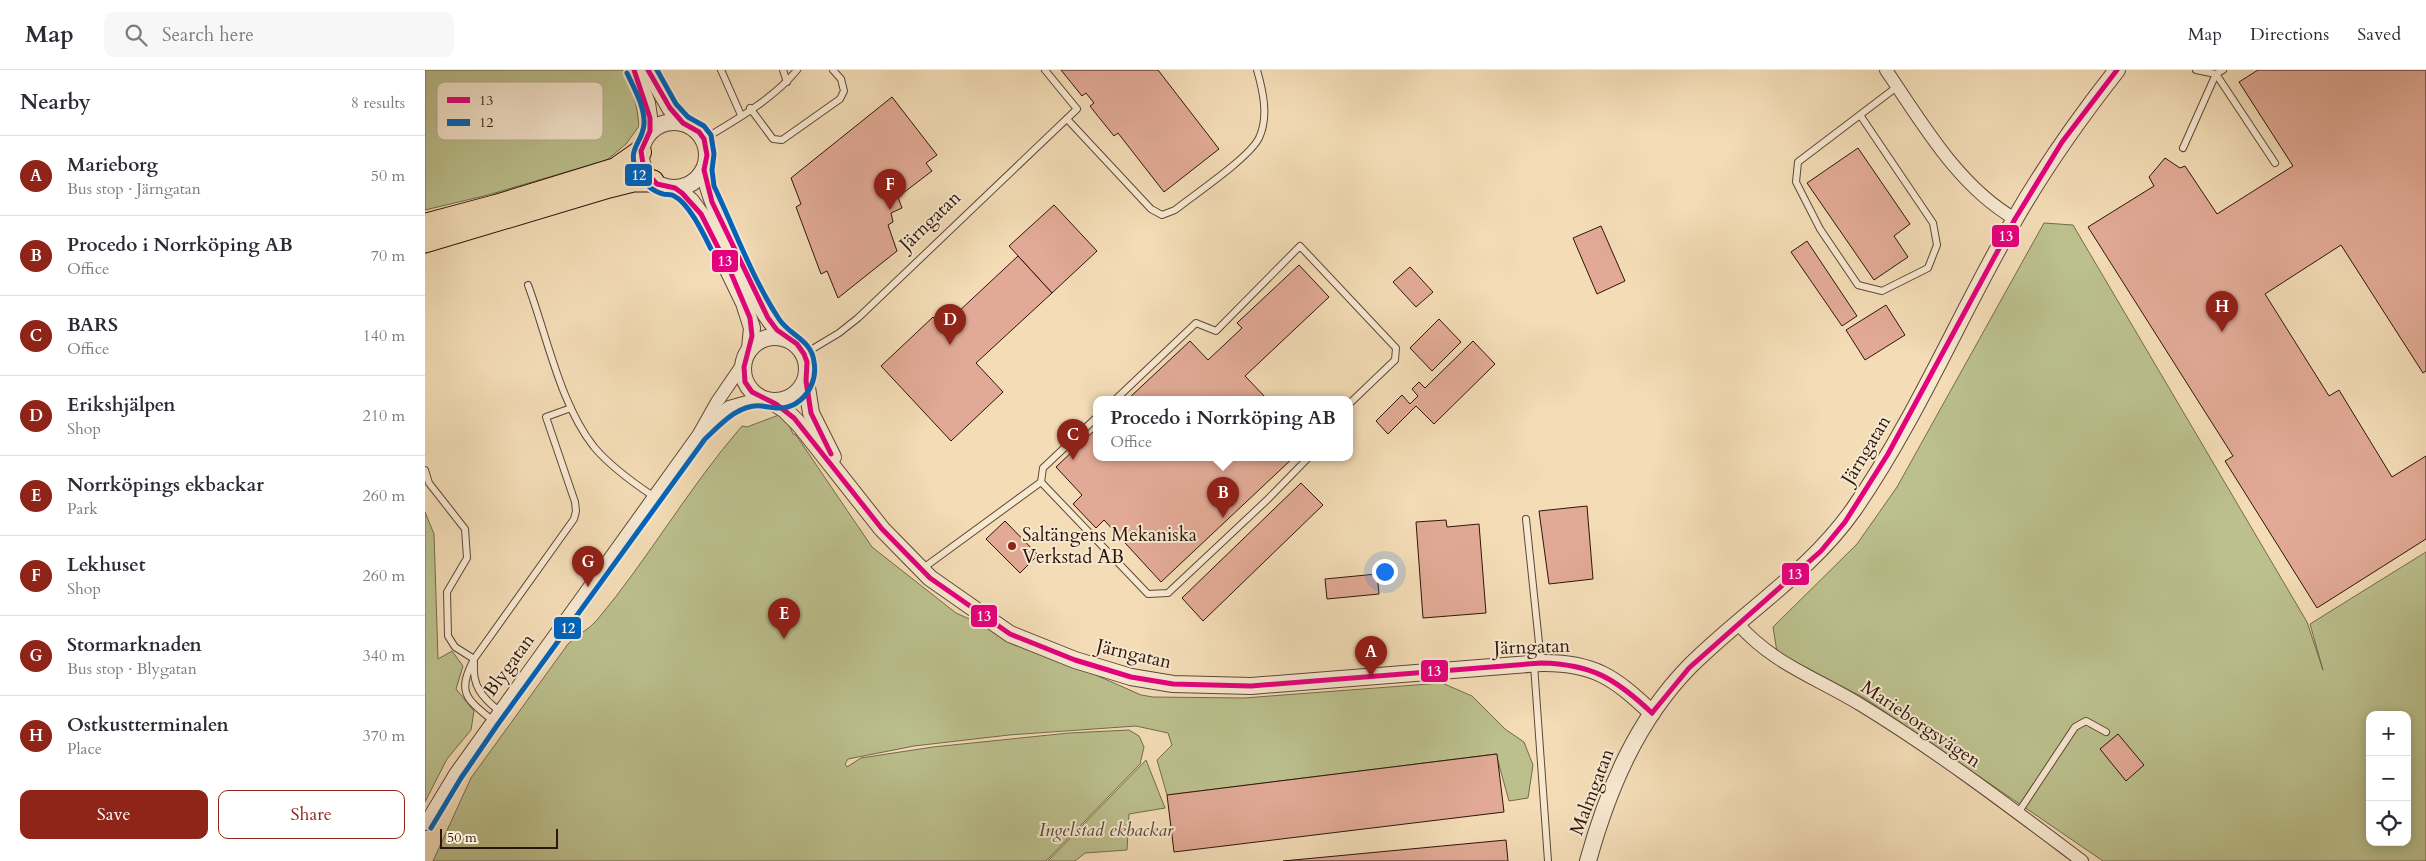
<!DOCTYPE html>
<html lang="en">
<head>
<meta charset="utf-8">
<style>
  :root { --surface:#fff; --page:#f7f7f7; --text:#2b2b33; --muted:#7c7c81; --line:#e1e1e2; --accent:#8f2418 }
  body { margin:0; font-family:Cardo,serif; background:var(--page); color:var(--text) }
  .controls { position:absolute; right:15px; bottom:15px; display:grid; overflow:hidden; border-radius:10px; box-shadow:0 2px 12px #0003 }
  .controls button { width:45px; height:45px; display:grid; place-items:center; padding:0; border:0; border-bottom:1px solid var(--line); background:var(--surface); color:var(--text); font:25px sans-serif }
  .scale { position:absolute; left:15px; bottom:12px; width:118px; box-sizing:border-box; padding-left:5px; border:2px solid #2e150c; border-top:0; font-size:14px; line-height:18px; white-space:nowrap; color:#2e150c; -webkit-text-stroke:4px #f7e8d0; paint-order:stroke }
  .you { position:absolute; left:959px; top:501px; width:18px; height:18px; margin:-12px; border:4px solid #fff; border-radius:50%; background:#1a73e8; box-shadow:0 0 0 8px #1a73e833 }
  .badge { display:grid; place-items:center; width:32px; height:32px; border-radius:50%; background:var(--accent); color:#fff; font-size:16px; font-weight:700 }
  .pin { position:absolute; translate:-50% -41px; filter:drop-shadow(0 1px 2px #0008) }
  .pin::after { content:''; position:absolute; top:26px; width:18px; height:15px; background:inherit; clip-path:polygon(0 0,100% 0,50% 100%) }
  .popup { position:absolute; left:668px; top:326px; width:260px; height:65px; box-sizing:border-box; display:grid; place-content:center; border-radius:10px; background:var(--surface); filter:drop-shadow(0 1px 4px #0005); font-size:16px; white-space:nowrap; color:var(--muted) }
  .popup b { font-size:19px; color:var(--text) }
  .popup::after { content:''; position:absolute; left:50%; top:100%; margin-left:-10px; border:10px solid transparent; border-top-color:var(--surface) }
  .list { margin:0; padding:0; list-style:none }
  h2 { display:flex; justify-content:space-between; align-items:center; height:65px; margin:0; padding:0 20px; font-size:21px }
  h2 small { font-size:16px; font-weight:400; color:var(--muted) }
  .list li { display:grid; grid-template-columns:32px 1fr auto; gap:15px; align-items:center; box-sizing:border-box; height:80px; padding:0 20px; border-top:1px solid var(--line) }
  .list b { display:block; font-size:19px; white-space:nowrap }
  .list p { margin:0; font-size:16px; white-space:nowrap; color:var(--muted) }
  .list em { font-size:16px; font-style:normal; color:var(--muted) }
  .actions { display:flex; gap:10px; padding:15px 20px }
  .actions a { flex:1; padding:11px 0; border:1px solid var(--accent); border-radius:10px; text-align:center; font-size:18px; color:var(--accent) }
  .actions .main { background:var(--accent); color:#fff }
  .icon { flex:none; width:28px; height:28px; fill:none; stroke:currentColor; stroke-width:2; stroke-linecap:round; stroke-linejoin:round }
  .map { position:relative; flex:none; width:2001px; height:791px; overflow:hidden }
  header { display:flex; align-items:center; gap:30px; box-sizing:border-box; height:70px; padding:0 25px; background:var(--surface); border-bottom:1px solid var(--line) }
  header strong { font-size:24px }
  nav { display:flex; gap:28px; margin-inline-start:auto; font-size:18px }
  .search { width:350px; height:45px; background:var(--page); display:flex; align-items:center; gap:12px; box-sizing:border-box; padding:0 18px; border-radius:10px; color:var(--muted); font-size:19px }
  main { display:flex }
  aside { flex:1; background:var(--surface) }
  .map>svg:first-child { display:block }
  .green { fill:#bbc08d; stroke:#746a4c; fill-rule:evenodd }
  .building { fill:#e2aa96; stroke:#2e150c }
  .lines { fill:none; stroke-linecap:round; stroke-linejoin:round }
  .service-casing { stroke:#5f4736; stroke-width:8 }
  .minor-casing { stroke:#5f4736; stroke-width:14 }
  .tertiary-casing { stroke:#5f4736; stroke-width:18 }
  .trunk-casing { stroke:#2e150c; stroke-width:23 }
  .motorway-casing { stroke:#2e150c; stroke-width:24 }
  .service { stroke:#f7e8d0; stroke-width:6 }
  .minor { stroke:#f7e8d0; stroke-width:12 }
  .tertiary { stroke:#f7e8d0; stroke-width:16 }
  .trunk { stroke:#f3dcb6; stroke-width:21 }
  .motorway { stroke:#f3dcb6; stroke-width:22 }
  .bus-1-casing { stroke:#f7e8d0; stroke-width:9 }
  .bus-2-casing { stroke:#f7e8d0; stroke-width:9 }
  .bus-1 { stroke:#e5007d; stroke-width:5 }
  .bus-2 { stroke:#0065bd; stroke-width:5 }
  .poi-dot { fill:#8f2418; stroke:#f7e8d0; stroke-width:2 }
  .labels { text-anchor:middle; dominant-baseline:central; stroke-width:4; stroke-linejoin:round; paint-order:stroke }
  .street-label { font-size:19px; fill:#2e150c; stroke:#f7e8d0 }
  .poi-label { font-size:19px; fill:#2e150c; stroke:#f7e8d0; text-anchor:start }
  .park-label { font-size:19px; font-style:italic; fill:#584833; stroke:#f7e8d0 }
  .key { fill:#f7e8d0; stroke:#bba995; stroke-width:1 }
  .key-label { font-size:14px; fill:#2e150c }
  .line-badge { stroke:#f7e8d0; stroke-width:2 }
  .badge-label { font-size:14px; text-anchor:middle; font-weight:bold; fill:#fff }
</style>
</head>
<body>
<header>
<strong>Map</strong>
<div class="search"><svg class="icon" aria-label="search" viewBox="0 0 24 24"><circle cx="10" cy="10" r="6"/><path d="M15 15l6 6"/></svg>Search here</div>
<nav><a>Map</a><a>Directions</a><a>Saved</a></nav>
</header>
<main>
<aside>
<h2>Nearby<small>8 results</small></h2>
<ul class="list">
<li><span class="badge">A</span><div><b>Marieborg</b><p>Bus stop · Järngatan</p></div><em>50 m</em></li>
<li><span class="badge">B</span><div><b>Procedo i Norrköping AB</b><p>Office</p></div><em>70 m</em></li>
<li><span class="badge">C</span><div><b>BARS</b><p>Office</p></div><em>140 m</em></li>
<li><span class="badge">D</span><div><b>Erikshjälpen</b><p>Shop</p></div><em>210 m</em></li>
<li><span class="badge">E</span><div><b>Norrköpings ekbackar</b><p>Park</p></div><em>260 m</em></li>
<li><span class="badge">F</span><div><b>Lekhuset</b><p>Shop</p></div><em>260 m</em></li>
<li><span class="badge">G</span><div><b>Stormarknaden</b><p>Bus stop · Blygatan</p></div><em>340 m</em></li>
<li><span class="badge">H</span><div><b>Ostkustterminalen</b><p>Place</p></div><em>370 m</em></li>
</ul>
<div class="actions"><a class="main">Save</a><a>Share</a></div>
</aside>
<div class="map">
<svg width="2001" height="791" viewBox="0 0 2001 791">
  <rect width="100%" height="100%" fill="#f3dcb6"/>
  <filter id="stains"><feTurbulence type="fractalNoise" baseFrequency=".004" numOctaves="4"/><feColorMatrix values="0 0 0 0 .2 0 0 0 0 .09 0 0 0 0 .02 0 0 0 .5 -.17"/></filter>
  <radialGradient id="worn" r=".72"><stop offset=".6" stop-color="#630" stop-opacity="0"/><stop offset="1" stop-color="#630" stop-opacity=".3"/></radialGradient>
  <g class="green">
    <path d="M0,0H198C208,17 212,35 214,56L201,74L182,90L63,125L0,140Z"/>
    <path d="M1619,153L1648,155L1882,552L1898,600L1885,554L2001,482V791H1678L1441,629L1352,582L1348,557L1432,474L1472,417ZM1945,645H1982V772H1945Z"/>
    <path d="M359,343L368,364L371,365L447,477L531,543L716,625L728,627L819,628L1017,613L1047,626L1080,659L1099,672L1108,695L1103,728L1084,731L1071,684L742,725L732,690L747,675L743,663L711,656L584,665L489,676L423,689L420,694L422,697L436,688L508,677L644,663L704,660L714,666L719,677L715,694L621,791H8L46,708L143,574C151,565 164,560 172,550C224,488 264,417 317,356L322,357Z"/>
    <path d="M0,442L9,464L13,589L27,581L38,596L31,619L49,641L46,660L22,689L0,732Z"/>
    <path d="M721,690L740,738L704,744L702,780L660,783L650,791H623Z"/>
  </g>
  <g class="building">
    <path d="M636,0H733L794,79L739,122L693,63L689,66L672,45L665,36L669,33L661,23L657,26Z"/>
    <path d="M1833,0H2001V301L1998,303L1916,175L1840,224L1904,326L1914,320L1967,407L2001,386V469L1892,538L1800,391L1808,386L1663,157L1729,116L1724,107L1740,88L1755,98L1760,96L1792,144L1868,96L1814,12Z"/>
    <path d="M467,27L512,85L501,93L507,101L473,127L477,138L466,143L468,152L463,155L472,181L413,228L402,201L396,204L371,137L376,134L366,108Z"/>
    <path d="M1433,78L1485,154L1469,166L1483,187L1449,210L1382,113Z"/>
    <path d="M629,135L672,181L627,223L584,176Z"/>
    <path d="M1176,156L1200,211L1172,224L1148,168Z"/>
    <path d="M1382,171L1432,246L1417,256L1366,182Z"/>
    <path d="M593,186L627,223L551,293L578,322L526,371L456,296L508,247L517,257Z"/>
    <path d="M874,195L904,227L820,306L842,329H703L765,271L783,290L817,258L812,253Z"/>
    <path d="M985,197L1008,222L991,237L968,212Z"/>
    <path d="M1461,235L1480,265L1440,290L1421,260Z"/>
    <path d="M1014,249L1036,272L1007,301L985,278Z"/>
    <path d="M1048,271L1070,294L1009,354L991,336L963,364L951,351L977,325L985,334L993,326L987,319L994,312L1000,318Z"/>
    <path d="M672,358V387H869L736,512L679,450L671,458L648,434L657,425L631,397Z"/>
    <path d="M876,413L898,435L778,551L757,528Z"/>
    <path d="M1162,436L1168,509L1124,514L1114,441Z"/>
    <path d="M1021,450L1022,457L1054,454L1061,543L998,548L991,452Z"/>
    <path d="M580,451L613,485L595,503L561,469Z"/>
    <path d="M952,504L954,524L902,529L900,509Z"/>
    <path d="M1693,664L1719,695L1701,711L1675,679Z"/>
    <path d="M1072,684L1079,742L749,782L742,725Z"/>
    <path d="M1081,770L1083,791H858Z"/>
  </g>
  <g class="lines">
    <defs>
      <g id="service">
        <path d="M296,0L316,45"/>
        <path d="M358,0L362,12"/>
        <path d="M1771,0L1791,4L1850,93"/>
        <path d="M325,38L348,69L357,70L415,29L419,21L416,9L408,0"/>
        <path d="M1435,45L1508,153L1512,175L1503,198L1457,221L1433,215L1395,159L1371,112L1373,92L1473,16"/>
        <path d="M642,49L726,139L737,145L750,140C770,124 824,88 834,68C844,47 838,21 832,0"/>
        <path d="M279,69C311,50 348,29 372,0"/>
        <path d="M1758,78L1791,4L1798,0"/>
        <path d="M103,215C122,266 135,334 169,377C186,397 207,412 228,426"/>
        <path d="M379,284L414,263L433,248L652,39L620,0"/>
        <path d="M691,329L771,253L791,261L875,176L971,278L970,290L924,334"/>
        <path d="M0,400L4,413L40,459L42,488L22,522L23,566L30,577L49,589"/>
        <path d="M616,412L723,524L743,523L842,430L884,387"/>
        <path d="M1101,449L1116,592"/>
        <path d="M497,499L616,412L618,398L672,347"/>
        <path d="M49,593C47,616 57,627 74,641"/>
        <path d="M1109,595L1123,791"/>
        <path d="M67,650C40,628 32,622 49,589L149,449L151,441L150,432L121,347L146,338"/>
        <path d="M1593,743L1650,657L1661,651L1681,662"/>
      </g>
      <g id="minor">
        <path d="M1461,0C1498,54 1533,116 1590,149"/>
        <path d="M283,356L304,337L336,328"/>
        <path d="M1313,554C1348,594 1392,608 1436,635C1513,682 1585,737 1657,791"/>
        <path d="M0,754L30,704L274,364L292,332L318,294"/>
      </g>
      <g id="tertiary">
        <path d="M209,0L222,33L226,61"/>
        <path d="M223,0L245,38L258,53"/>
        <circle cx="249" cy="85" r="33"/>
        <path d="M279,100C284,128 297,153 309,179C323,210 335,246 361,268"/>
        <path d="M251,118L266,131L277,146L319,233L327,258L325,278"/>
        <circle cx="350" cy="299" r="32"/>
        <path d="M381,311L386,343L408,387"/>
        <path d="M346,331L360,340L374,354L457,459L505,508L585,564L650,590L706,607L748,614L826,616L1116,593C1169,592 1190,608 1227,643"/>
        <path d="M1163,791C1183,719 1212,650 1265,596C1319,542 1385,502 1429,439C1492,348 1535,243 1591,147C1621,95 1655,47 1692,0"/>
      </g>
      <path id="trunk" d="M0,172L184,117L208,111H228"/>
      <path id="motorway" d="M0,155L71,136L191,99L215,82"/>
    </defs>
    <use href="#service" class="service-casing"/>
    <use href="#minor" class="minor-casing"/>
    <use href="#tertiary" class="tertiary-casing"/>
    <use href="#trunk" class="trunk-casing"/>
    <use href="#motorway" class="motorway-casing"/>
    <use href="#service" class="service"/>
    <use href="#minor" class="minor"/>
    <use href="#tertiary" class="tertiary"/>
    <use href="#trunk" class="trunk"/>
    <use href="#motorway" class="motorway"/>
    <defs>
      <g id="bus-1">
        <path d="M209,0L225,48V61L216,81L219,100L232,114L250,118L257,123L276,144L306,203L325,248L327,266L319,297L320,312L327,322L351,334L369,348L457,459L505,508L585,564L650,590L706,607L748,614L826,616L1116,593C1167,594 1191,609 1227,643"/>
        <path d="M223,0L245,38L258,53L274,62L279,69L282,85L279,100L287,132L343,248L352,260L372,274L379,284L382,292L381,311L386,343L406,384"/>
        <path d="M1227,643L1264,598L1396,481L1420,452L1463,384L1590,149L1637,72L1692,0"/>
      </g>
      <g id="bus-2">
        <path d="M202,3C209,18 220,37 219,54C218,73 201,78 212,102C217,112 227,121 238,124C241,125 246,124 249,126C264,133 279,165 286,179"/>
        <path d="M6,758L36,708L73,654L280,369C295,355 314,333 337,336C349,338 359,340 370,334C385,325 392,308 389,292C387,270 364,265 354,249C327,208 310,160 289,116L287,100L289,84L286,65L279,56L263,47L251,34L232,0"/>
      </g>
    </defs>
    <use href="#bus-1" class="bus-1-casing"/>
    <use href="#bus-2" class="bus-2-casing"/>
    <use href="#bus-1" class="bus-1"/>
    <use href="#bus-2" class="bus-2"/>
  </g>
  <circle class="poi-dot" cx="587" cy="476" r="5"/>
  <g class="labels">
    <g class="street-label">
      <text transform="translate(505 151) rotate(-44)">Järngatan</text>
      <text transform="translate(1441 380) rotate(-59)">Järngatan</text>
      <text transform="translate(1107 577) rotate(-2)">Järngatan</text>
      <text transform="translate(709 584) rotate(13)">Järngatan</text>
      <text transform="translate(84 595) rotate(-54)">Blygatan</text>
      <text transform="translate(1496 654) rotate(34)">Marieborgsvägen</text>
      <text transform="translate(1167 722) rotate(-69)">Malmgatan</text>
    </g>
    <g class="poi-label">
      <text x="597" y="465">Saltängens Mekaniska<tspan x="597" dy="22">Verkstad AB</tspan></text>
    </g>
    <g class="park-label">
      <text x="681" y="760">Ingelstad ekbackar</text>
    </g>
  </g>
  <rect x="12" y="12" width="166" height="58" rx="8" class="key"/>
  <rect x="22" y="27" width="23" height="6" fill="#e5007d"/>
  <rect x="22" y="49" width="23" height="7" fill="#0065bd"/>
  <g class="key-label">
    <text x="54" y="35">13</text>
    <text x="54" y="57">12</text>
  </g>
  <g class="line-badge">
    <rect x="199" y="93" width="29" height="24" rx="5" fill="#0065bd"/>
    <rect x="1566" y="154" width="29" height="24" rx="5" fill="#e5007d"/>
    <rect x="286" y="179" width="28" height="24" rx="5" fill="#e5007d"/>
    <rect x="1356" y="492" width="29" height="24" rx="5" fill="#e5007d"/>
    <rect x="545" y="534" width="28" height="24" rx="5" fill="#e5007d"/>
    <rect x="128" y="546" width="29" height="24" rx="5" fill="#0065bd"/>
    <rect x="995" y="589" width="29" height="24" rx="5" fill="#e5007d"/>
  </g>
  <g class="badge-label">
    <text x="214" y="110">12</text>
    <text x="1581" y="171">13</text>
    <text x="300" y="196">13</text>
    <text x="1370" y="509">13</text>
    <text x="559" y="551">13</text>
    <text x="143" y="563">12</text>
    <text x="1009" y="606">13</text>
  </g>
  <rect width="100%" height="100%" filter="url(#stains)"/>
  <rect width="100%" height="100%" fill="url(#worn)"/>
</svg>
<div class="controls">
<button>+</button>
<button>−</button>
<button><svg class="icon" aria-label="locate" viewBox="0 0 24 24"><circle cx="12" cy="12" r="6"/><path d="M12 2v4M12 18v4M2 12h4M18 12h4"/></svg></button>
</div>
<div class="scale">50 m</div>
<div class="you"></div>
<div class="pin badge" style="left:946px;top:607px">A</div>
<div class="pin badge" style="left:798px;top:448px">B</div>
<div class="popup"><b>Procedo i Norrköping AB</b>Office</div>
<div class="pin badge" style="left:648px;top:390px">C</div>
<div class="pin badge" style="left:525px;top:275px">D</div>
<div class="pin badge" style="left:359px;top:569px">E</div>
<div class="pin badge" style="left:465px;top:140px">F</div>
<div class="pin badge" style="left:163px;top:517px">G</div>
<div class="pin badge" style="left:1797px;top:262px">H</div>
</div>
</main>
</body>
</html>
